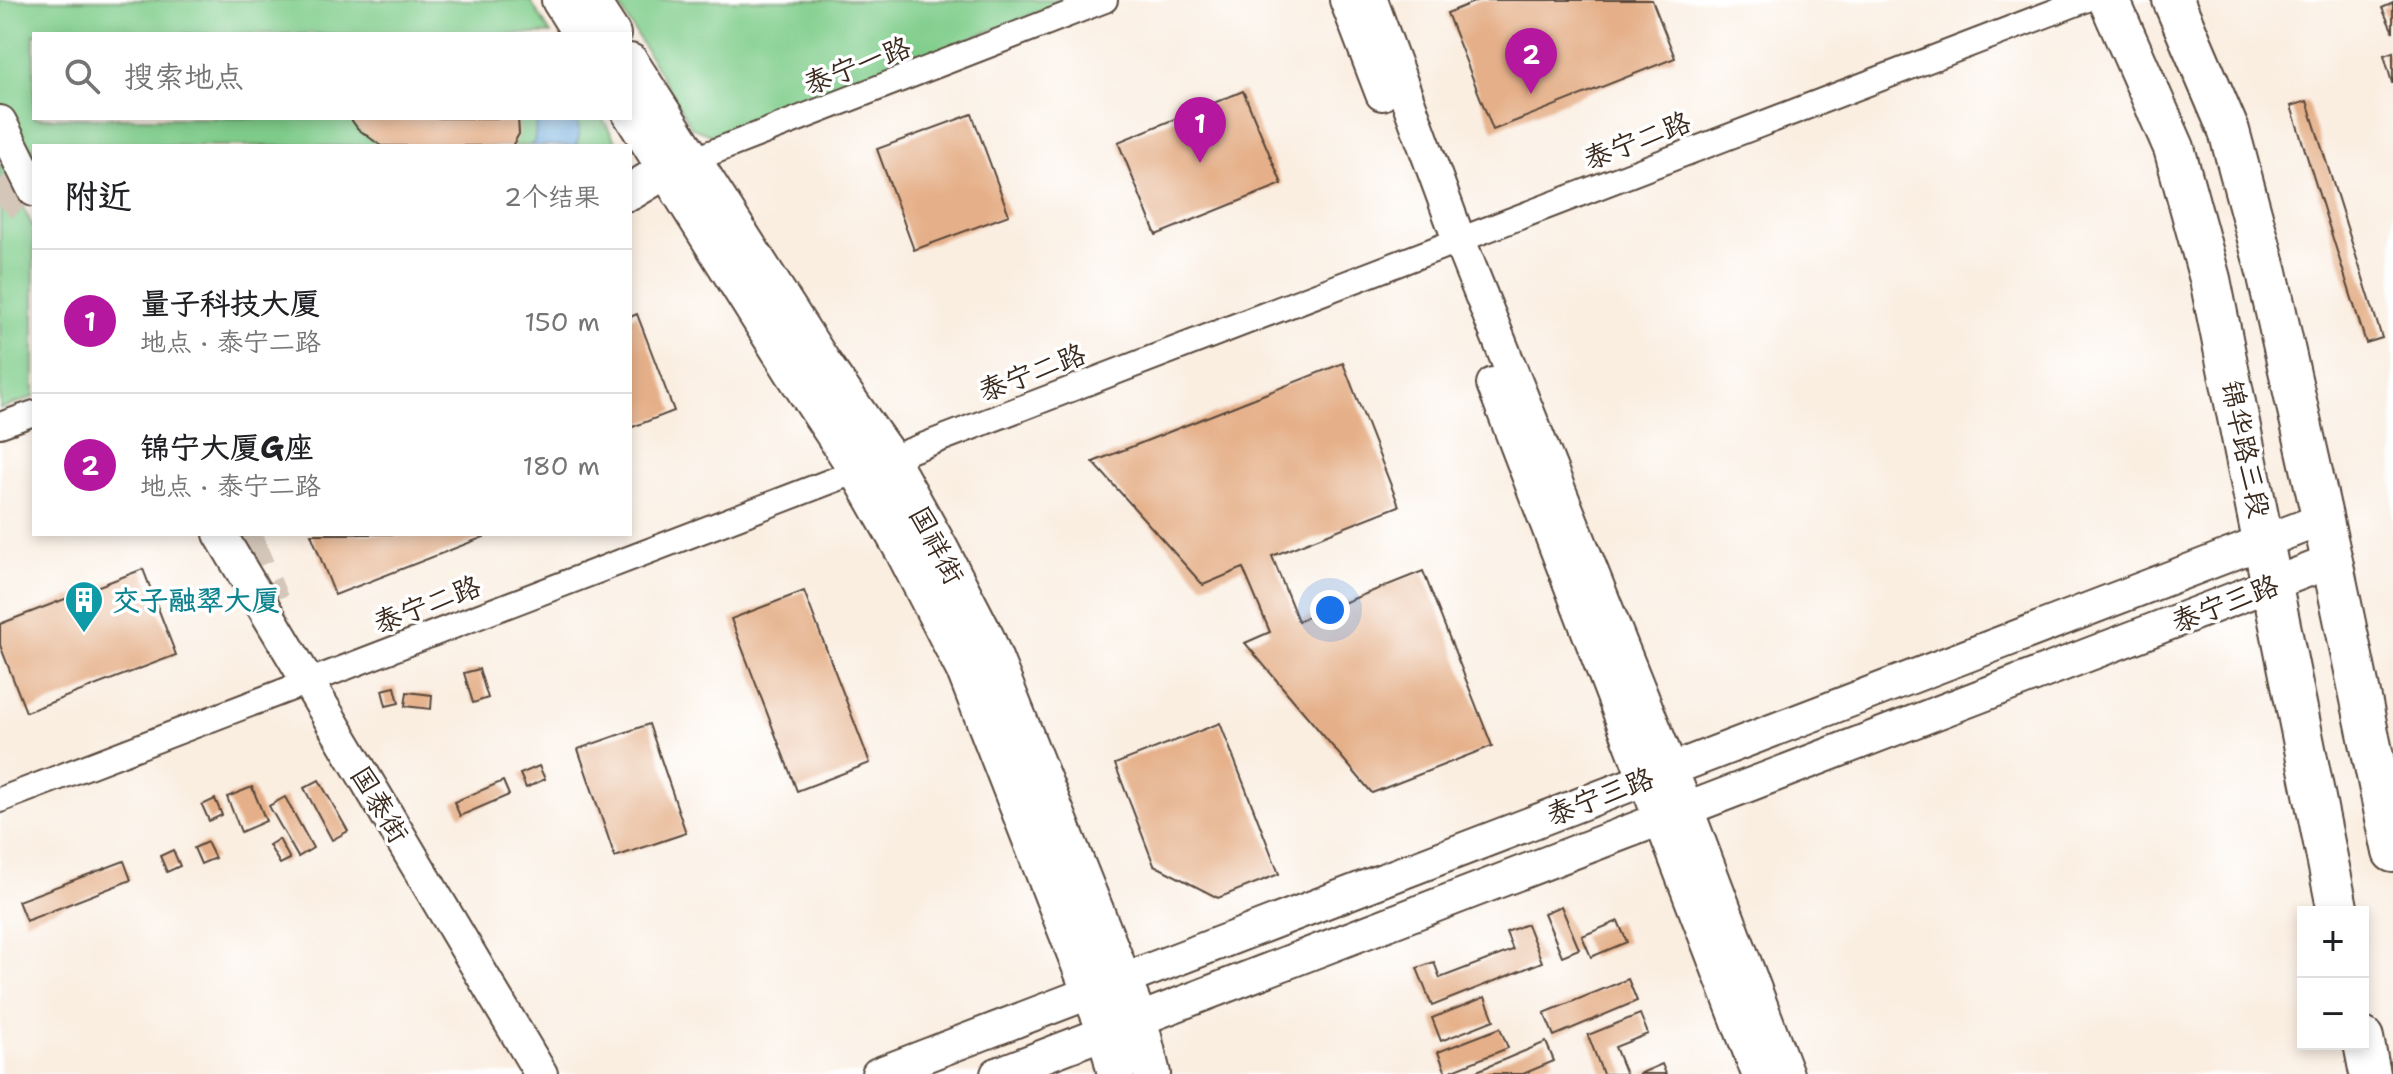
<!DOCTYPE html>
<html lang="zh">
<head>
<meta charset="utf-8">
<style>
  :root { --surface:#fff; --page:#f6f6f6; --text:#202124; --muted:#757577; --line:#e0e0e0; --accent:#b5179e }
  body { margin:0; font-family:"Shantell Sans","LXGW WenKai TC",sans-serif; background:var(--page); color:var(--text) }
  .controls { position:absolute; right:24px; bottom:24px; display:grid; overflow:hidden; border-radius:0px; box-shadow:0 4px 12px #0003 }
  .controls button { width:72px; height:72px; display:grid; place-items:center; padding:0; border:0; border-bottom:2px solid var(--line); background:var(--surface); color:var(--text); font:40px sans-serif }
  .you { position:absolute; left:1330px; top:610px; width:28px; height:28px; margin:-20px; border:6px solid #fff; border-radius:50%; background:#1a73e8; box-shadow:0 0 0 12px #1a73e833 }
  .badge { display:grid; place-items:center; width:52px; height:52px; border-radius:50%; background:var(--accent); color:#fff; font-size:26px; font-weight:700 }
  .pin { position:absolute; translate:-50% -66px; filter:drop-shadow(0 2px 4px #0008) }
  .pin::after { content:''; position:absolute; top:42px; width:28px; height:24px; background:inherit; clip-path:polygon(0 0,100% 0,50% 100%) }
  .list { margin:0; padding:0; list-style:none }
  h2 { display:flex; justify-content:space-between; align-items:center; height:104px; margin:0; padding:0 32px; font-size:34px }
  h2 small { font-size:26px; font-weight:400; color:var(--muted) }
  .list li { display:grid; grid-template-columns:52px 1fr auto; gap:24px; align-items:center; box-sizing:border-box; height:144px; padding:0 32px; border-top:2px solid var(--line) }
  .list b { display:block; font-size:30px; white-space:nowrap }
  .list p { margin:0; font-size:26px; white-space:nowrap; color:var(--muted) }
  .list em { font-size:26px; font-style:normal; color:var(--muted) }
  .icon { flex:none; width:44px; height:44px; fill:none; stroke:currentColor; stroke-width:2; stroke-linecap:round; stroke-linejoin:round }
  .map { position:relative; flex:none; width:2393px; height:1074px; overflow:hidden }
  .search { position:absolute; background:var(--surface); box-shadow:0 4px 12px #0003; left:32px; top:32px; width:600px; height:88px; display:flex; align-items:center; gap:20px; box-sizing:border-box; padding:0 28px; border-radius:0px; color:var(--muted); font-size:30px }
  .panel { position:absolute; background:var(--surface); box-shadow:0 4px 12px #0003; left:32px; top:144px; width:600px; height:392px; border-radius:0px }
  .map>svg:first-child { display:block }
  .green { fill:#80cd8b; stroke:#5e7c54; stroke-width:2 }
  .water { fill:#67aadc; stroke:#516a7d; stroke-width:2 }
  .building { fill:#e5b089 }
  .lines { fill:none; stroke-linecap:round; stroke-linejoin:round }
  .secondary-tunnel { stroke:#d4c7ba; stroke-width:36; stroke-dasharray:36 18; stroke-linecap:butt }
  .minor-casing { stroke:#58473b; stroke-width:28 }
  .tertiary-casing { stroke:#58473b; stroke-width:36 }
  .secondary-casing { stroke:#58473b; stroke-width:40 }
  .primary-casing { stroke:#58473b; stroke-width:44 }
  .minor { stroke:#fff; stroke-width:24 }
  .tertiary { stroke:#fff; stroke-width:32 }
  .secondary { stroke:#fff; stroke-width:36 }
  .primary { stroke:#fff; stroke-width:40 }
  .labels { text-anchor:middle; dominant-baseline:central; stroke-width:7; stroke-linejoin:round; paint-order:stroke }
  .street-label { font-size:28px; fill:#3b2a1e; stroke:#fff }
  .culture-label { font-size:28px; font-weight:bold; fill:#0d838f; stroke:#fff; text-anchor:start }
</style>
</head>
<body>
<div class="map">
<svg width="2393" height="1074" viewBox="0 0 2393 1074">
  <rect width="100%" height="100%" fill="#fff"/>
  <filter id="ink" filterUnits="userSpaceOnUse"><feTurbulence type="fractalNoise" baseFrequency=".0125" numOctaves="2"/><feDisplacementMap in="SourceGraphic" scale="16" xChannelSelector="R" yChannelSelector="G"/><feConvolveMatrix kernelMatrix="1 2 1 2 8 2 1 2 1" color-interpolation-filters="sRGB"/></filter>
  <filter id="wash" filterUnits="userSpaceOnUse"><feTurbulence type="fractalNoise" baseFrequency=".006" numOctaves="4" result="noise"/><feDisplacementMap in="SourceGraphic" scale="32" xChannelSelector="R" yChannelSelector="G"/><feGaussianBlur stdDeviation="1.8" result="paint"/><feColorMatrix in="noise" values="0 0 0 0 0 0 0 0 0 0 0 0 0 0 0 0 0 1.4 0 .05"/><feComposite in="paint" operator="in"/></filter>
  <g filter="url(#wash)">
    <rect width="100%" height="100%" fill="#faeee1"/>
    <g class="green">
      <path d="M0,0H530L551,34H34V118H602L619,146H34V178L0,107Z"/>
      <path d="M616,0H1068L719,138L692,128Z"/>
      <path d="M0,161L34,229V397L0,409Z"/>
    </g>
    <path class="water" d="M537,118H575C580,127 581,137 575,146H529L534,142Z"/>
    <g id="blocks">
      <g class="building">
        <path d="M1479,0H1652L1675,58L1493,130L1447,13Z"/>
        <path d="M2393,3V32L2382,8Z"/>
        <path d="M2393,52V83H2392L2384,55Z"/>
        <path d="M1243,91L1282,184L1156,235L1118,142Z"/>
        <path d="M2307,101L2382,338L2366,343L2291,106Z"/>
        <path d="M972,114L1009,215L914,250L877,149Z"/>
        <path d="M350,118H518L519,134L512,146H381L358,129Z"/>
        <path d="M637,314L674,411L630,428V317Z"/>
        <path d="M1343,363L1399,506L1272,556L1298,621L1423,571L1492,746L1372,793L1245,643L1270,632L1243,568L1203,585L1093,462Z"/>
        <path d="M311,534H483L484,537L335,595Z"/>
        <path d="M143,569L176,655L26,712L0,645V624Z"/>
        <path d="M804,591L870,763L797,791L731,619Z"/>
        <path d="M479,669L488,698L473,703L464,673Z"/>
        <path d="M395,687L399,703L386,706L382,690Z"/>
        <path d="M407,692L432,695L431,709L405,706Z"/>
        <path d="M1220,723L1279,874L1218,898L1154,865L1115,764Z"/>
        <path d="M649,724L686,833L615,857L578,749Z"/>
        <path d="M539,766L545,779L526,788L520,774Z"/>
        <path d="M319,780L348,831L332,840L304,788Z"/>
        <path d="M503,781L509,795L460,816L454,802Z"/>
        <path d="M252,787L266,821L241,832L227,797Z"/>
        <path d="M285,797L313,848L298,857L269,806Z"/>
        <path d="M215,799L222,815L209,821L202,805Z"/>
        <path d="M279,839L290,859L280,864L269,845Z"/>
        <path d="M207,842L215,858L201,864L194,848Z"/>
        <path d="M173,850L180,866L167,872L160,856Z"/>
        <path d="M124,861L131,880L26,921L18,901Z"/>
        <path d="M1561,906L1579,949L1562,956L1544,913Z"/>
        <path d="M1618,921L1627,942L1591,957L1582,936Z"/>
        <path d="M1527,924L1542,962L1432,1006L1417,968L1434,962L1440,978L1513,950L1506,932Z"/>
        <path d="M1628,979L1637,1001L1554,1036L1544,1013Z"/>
        <path d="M1485,997L1494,1020L1441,1041L1432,1018Z"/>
        <path d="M1640,1014L1648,1034L1615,1047L1626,1074H1603L1588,1035Z"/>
        <path d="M1500,1028L1508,1048L1446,1073L1438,1052Z"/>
        <path d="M1546,1042L1554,1061L1523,1074H1470Z"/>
        <path d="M1662,1064L1666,1074H1639Z"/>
      </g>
    </g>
  </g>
  <g filter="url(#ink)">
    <use href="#blocks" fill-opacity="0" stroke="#58473b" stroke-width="2"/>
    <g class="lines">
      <g class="secondary-tunnel">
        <path d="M0,180L34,215"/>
        <path d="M243,534L271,602"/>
      </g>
      <defs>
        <g id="minor">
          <path d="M682,164L1105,0"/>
          <path d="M0,425L34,413"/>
          <path d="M0,800L2085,0"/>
        </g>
        <g id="tertiary">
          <path d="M1346,0L1382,94"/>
          <path d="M1371,0L1459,240L1687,809L1787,1074"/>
          <path d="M0,122L34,190"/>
          <path d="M1493,384L1758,1074"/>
          <path d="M220,534L541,1074"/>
          <path d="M878,1074L2323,519"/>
          <path d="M997,1074L2332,561"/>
        </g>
        <g id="secondary">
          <path d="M560,0L581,34"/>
          <path d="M590,0L612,34"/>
          <path d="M630,62L822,362L890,459L940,549L986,638L1139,1020L1152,1074"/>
          <path d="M630,112L793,372L858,471L903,550L966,673L1106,1032L1116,1074"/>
          <path d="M630,192L666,170"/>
        </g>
        <g id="primary">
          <path d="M2109,0L2174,148L2210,279L2338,912"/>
          <path d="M2173,0L2229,131L2267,272L2332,561L2393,852"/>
          <path d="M2363,1038L2370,1074"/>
        </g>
      </defs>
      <use href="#minor" class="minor-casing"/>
      <use href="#tertiary" class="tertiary-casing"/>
      <use href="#secondary" class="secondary-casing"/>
      <use href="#primary" class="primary-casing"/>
      <use href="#minor" class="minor"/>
      <use href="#tertiary" class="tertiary"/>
      <use href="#secondary" class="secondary"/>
      <use href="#primary" class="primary"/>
    </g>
  </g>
  <defs>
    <symbol id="building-pin" viewBox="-11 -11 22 30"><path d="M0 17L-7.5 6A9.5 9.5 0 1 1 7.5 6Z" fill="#0f9aa8" stroke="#fff"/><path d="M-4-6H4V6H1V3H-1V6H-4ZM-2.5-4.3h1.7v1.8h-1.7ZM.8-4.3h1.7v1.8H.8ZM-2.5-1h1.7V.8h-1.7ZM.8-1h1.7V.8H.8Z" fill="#fff"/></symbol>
  </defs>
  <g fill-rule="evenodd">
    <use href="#building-pin" x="62" y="578" width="44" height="60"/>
  </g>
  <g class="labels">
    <g class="street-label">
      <text transform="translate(857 65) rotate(-21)">泰宁一路</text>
      <text transform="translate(1637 140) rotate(-21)">泰宁二路</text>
      <text transform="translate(1032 372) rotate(-21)">泰宁二路</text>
      <text transform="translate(2246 449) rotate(78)">锦华路三段</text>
      <text transform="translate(937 545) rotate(62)">国祥街</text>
      <text transform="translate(2225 603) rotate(-21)">泰宁三路</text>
      <text transform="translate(427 604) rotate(-21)">泰宁二路</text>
      <text transform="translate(1600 796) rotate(-21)">泰宁三路</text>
      <text transform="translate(380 804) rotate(59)">国泰街</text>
    </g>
    <g class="culture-label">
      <text x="112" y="600">交子融翠大厦</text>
    </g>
  </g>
</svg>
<div class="controls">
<button>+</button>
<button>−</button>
</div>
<div class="you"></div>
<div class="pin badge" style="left:1200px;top:163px">1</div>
<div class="pin badge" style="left:1531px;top:94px">2</div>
<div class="search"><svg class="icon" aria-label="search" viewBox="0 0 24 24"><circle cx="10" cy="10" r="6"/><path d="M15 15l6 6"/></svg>搜索地点</div>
<section class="panel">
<h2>附近<small>2个结果</small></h2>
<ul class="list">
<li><span class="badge">1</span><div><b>量子科技大厦</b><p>地点 · 泰宁二路</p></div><em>150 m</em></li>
<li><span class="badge">2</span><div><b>锦宁大厦G座</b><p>地点 · 泰宁二路</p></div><em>180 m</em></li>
</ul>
</section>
</div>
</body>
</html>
